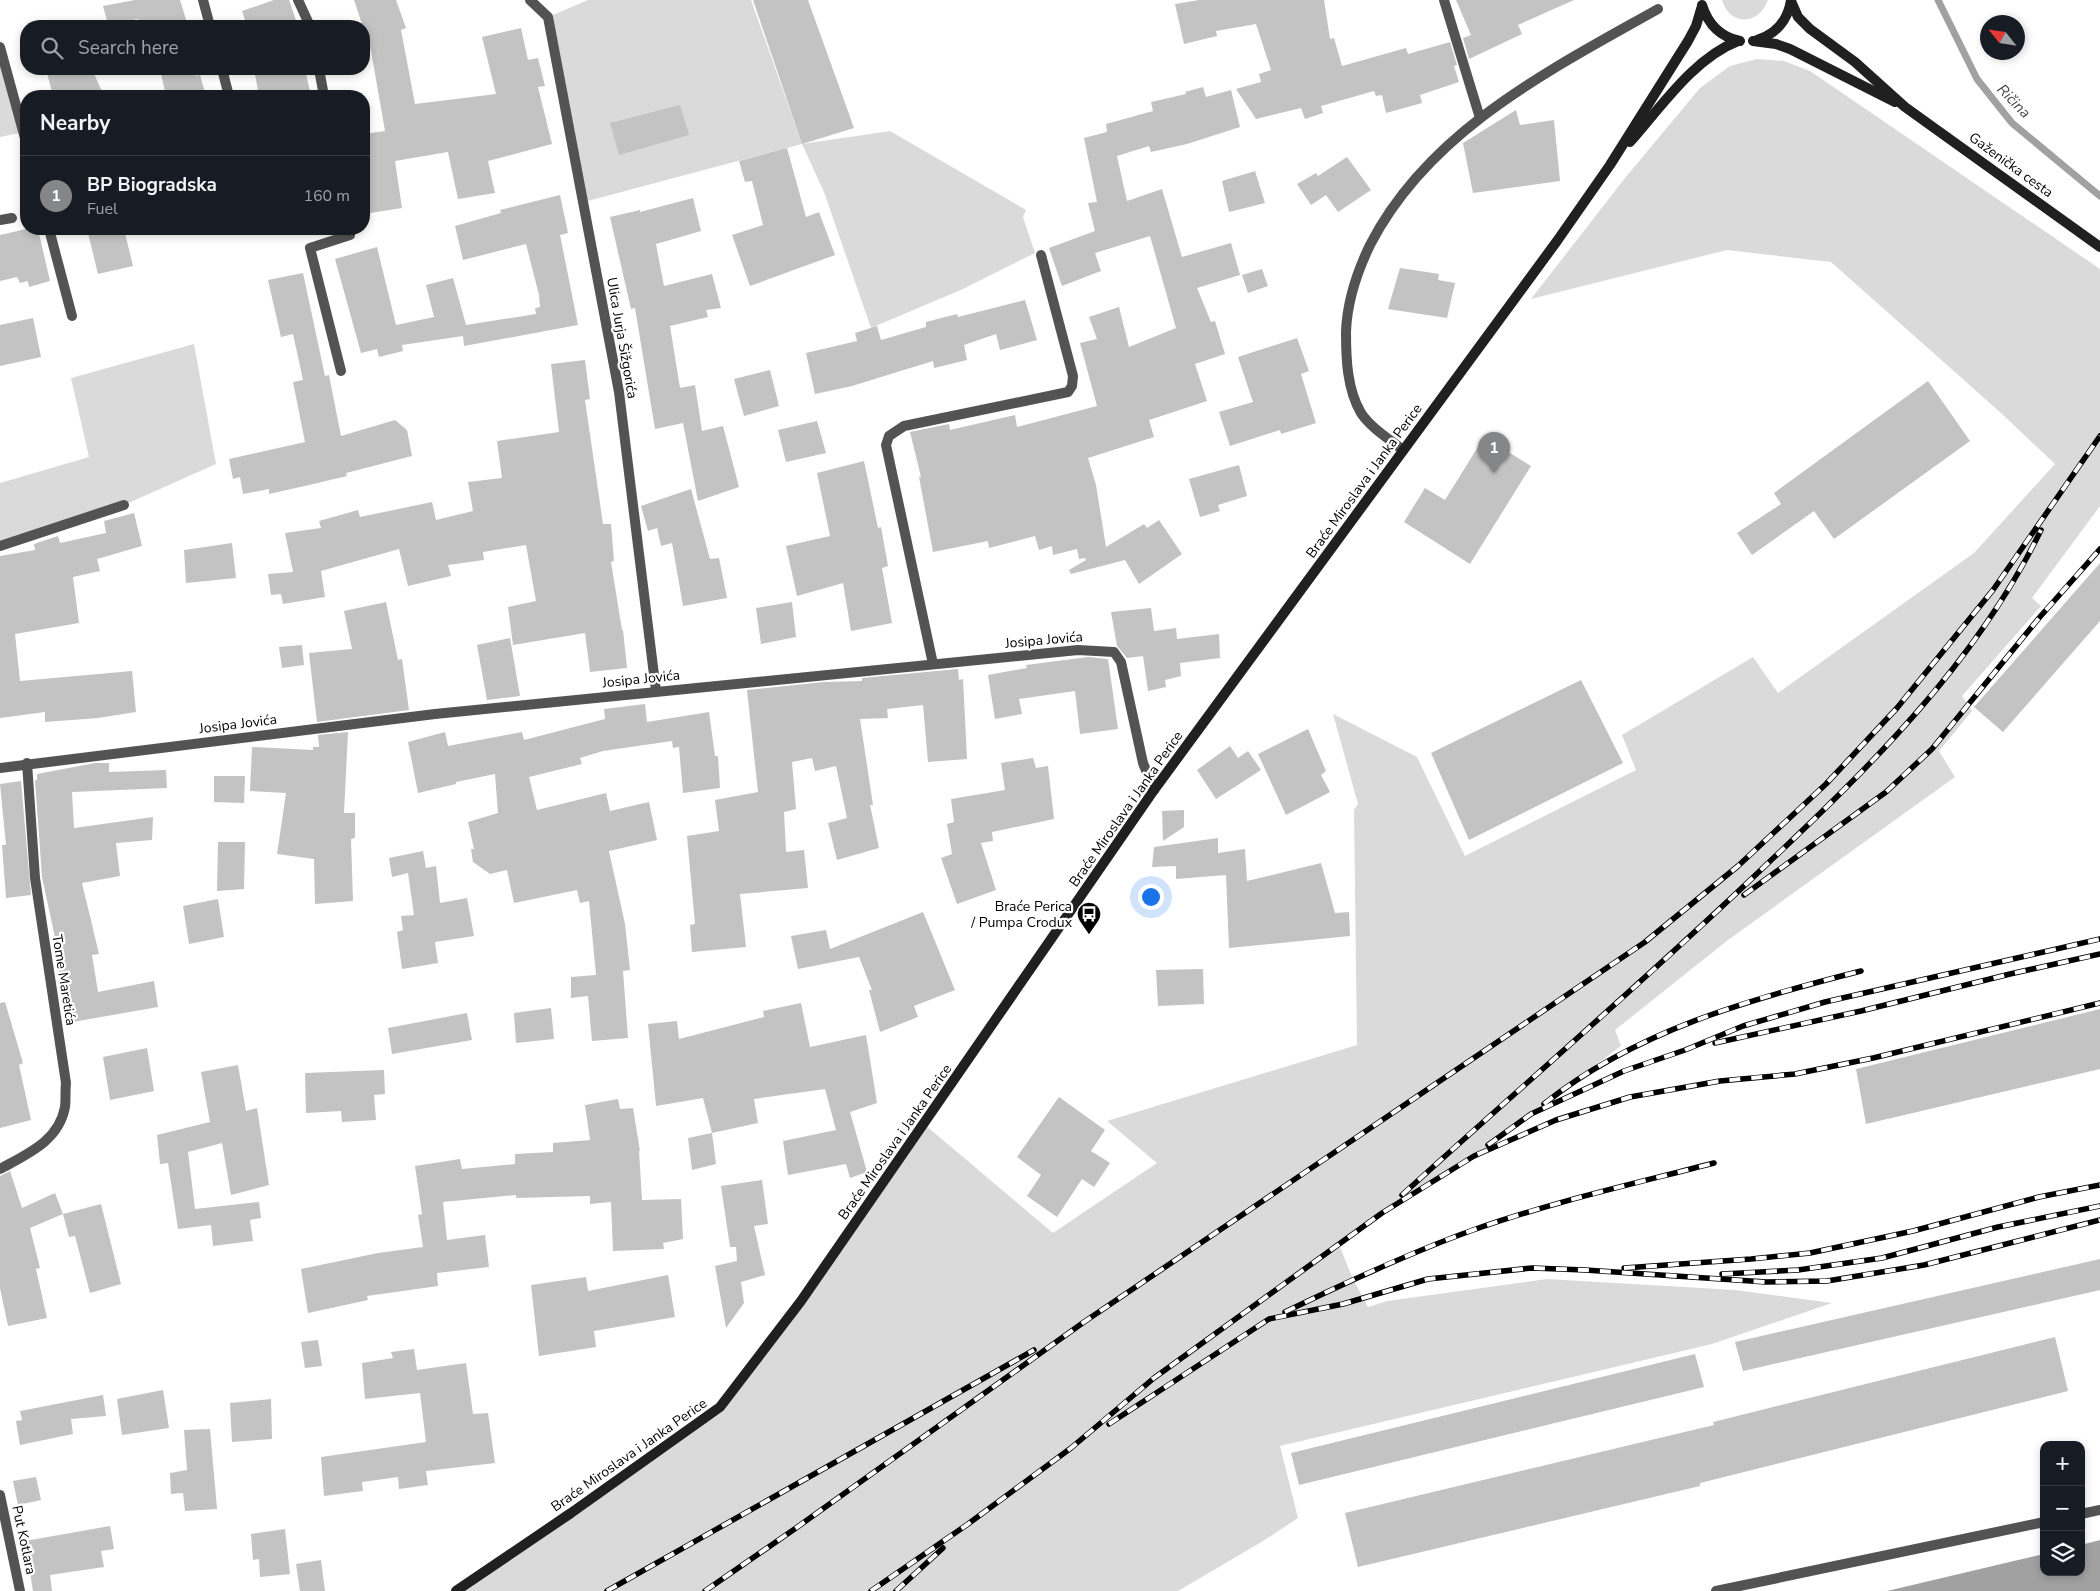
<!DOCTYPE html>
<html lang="en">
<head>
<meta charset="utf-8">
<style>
  :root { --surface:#171b24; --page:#20242c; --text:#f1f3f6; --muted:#9ea1a6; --line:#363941; --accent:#858687 }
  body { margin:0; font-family:"Nunito Sans",sans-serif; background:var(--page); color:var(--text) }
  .controls { position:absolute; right:15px; bottom:15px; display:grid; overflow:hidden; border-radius:10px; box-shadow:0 2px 8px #0003 }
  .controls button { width:45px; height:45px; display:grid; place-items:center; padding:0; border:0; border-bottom:1px solid var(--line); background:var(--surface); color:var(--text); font:25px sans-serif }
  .compass { position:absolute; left:1980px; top:15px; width:45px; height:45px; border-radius:50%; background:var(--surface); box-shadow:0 2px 8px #0003; rotate:300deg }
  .you { position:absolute; left:1150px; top:896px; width:18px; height:18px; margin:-12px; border:4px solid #fff; border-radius:50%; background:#1a73e8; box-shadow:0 0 0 8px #1a73e833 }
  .badge { display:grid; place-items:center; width:32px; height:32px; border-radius:50%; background:var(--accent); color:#fff; font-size:16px; font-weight:700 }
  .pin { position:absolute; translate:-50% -41px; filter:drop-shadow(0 1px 2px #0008) }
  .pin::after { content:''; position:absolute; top:26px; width:18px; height:15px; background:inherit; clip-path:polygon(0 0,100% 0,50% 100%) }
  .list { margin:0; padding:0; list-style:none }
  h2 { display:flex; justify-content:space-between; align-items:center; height:65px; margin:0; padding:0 20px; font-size:21px }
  h2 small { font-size:16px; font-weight:400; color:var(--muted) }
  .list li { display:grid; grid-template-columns:32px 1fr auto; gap:15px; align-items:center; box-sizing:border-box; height:80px; padding:0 20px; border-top:1px solid var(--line) }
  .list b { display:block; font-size:19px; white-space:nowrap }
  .list p { margin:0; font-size:16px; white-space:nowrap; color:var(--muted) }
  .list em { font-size:16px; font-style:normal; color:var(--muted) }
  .icon { flex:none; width:28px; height:28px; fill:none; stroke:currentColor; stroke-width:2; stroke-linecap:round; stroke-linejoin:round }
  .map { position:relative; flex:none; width:2100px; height:1591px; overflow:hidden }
  .search { position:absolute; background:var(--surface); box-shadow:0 2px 8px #0003; left:20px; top:20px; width:350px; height:55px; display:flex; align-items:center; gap:12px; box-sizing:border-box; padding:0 18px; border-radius:20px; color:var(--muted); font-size:19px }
  .panel { position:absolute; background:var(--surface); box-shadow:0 2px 8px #0003; left:20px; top:90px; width:350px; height:145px; border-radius:20px }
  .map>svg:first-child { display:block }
  .green { fill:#dadada }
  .water { fill:#a1a1a1 }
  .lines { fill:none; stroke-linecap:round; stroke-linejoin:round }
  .stream { stroke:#a1a1a1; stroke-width:7 }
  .building { fill:#c3c3c3 }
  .street { stroke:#535353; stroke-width:10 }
  .secondary { stroke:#202020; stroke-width:10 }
  .rail-casing { stroke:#000; stroke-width:5.5 }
  .rail { stroke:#fff; stroke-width:4; stroke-dasharray:11; stroke-linecap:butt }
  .labels { text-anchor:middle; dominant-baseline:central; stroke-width:4.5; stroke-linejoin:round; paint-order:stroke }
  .street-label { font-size:14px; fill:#000; stroke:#fff }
  .poi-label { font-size:14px; fill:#000; stroke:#fff; text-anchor:end }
  .water-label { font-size:15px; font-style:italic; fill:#424242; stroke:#fff }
</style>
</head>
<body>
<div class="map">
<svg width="2100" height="1591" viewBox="0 0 2100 1591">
  <rect width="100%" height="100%" fill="#fff"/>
  <g class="green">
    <path d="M588,0H751L802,144L890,131L1026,210L1023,217L1035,253L963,289L871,328L824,192L802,144L584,202L548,17Z"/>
    <path d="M1722,0H1768C1759,25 1730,27 1722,0Z"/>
    <path d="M0,47L24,132L0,137Z"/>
    <path d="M1757,59L1784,61L1810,71L2100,269V506L2032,598L2041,606L1962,696L1972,711L1939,751L1955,777L1728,940L1615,1030L1621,1046L1474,1156L1382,1213L1339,1245L1353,1279L1368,1307L1387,1301L1547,1279L1735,1290L1832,1303L1712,1344L1280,1446L1298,1518L1263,1541L1178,1591H456L720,1407L924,1124L1053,1233L1157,1163L1107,1121L1357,1045L1354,810L1358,804L1333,714L1417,757L1465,856L1636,770L1622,735L1753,657L1778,693L1974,553L2055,464L2001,413L1831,262L1727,250L1531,299L1625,178L1700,88L1730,66Z"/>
    <path d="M194,344L216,464L124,505L0,546V483L89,457L71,378Z"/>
  </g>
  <path class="water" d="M2100,1540V1591H1887L2044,1554V1572H2081V1545Z"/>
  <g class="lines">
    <path class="stream" d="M1938,0L1977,79L2012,123L2100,196"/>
  </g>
  <g class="building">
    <path d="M135,0H180L188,26H140L138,19L108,24L103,6Z"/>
    <path d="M274,0H289L298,26H247L242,11Z"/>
    <path d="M354,0H396L406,28L401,30L415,104L496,94L482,37L521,28L528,60L538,58L545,86L538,87L552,144L488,161L495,193L458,199L448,152L395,161L402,208L364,214V134L385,131L371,51Z"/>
    <path d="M753,0H808L854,128L802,144Z"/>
    <path d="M1199,0H1324L1330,39L1334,38L1342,66L1406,48L1408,54L1450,42L1457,65L1454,66L1459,82L1420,95L1422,103L1386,113L1382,95L1376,96L1374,91L1321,106L1323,113L1305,119L1301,108L1256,119L1236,89L1261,82L1259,74L1271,70L1256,24L1216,31L1217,36L1184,44L1175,4Z"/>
    <path d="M1456,0H1574L1518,25L1522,34L1469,59L1463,38L1471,35Z"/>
    <path d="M46,69H92L104,96H53Z"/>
    <path d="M160,69H195L196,76L200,75L206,96H166Z"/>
    <path d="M254,69H305L311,96H259Z"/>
    <path d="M1203,87L1206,97L1231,90L1240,127L1187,144L1151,152L1149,146L1117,156L1127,201L1162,189L1182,257L1231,243L1240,275L1197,288L1211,322L1215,321L1225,354L1195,364L1207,401L1149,420L1154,437L1088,458L1096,485L1106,547L1144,524L1147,528L1159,520L1182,554L1139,584L1125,560L1071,574L1069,570L1086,560L1085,558L1079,559L1077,549L1053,555L1052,546L1039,550L1035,536L989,548L988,541L933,552L919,477H921L910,432L949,424L950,430L1015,415L1017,427L1097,406L1080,343L1097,339L1089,317L1119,307L1129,347L1176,328L1150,236L1095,253L1101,271L1062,286L1049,248L1095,231L1088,203L1097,202L1084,138L1107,132L1106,124L1153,111L1151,102L1186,94L1185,92Z"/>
    <path d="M680,105L689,135L619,155L610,123Z"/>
    <path d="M1516,110L1520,125L1554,120L1560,181L1473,193L1463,143Z"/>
    <path d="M787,148L806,217L819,212L835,255L750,286L732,235L763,225L752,181L745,182L739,161Z"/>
    <path d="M1347,157L1371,190L1338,212L1326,195L1311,205L1297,184L1316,173L1318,176Z"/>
    <path d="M1255,171L1265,203L1229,212L1222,181Z"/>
    <path d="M560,195L568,233L560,235L578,325L464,346L463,336L402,345L403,351L379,357L377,349L361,353L335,259L377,247L396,325L434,317L426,285L453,278L466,325L536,314L535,308L540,307L539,295L526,244L463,260L455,226L501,213L500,210Z"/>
    <path d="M693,198L701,231L656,244L664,286L712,274L721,308L706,310L708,317L670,326L680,388L695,385L702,431L723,426L739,487L698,501L683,423L655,429L635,308L631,309L610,217L640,210V212Z"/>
    <path d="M26,229H38L50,281L29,287L28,281L20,283L17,277L0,281V235Z"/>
    <path d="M87,229H124L133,266L98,274Z"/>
    <path d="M1400,268L1439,274L1438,280L1455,283L1447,318L1388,309Z"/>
    <path d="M1262,269L1268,286L1248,293L1242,275Z"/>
    <path d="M303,273L325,376L329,375L341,436L395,420L407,430L412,456L346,473L347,476L309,485L269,494V489L243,494L240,477L233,479L229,459L305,442L293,382L303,380L293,334L281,337L268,280Z"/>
    <path d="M1025,300L1037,340L1000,350L996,334L964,345L967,360L934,368L933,361L852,386L815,394L806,353L857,341L855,333L877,326L881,340L926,327V322L957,314L958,317Z"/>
    <path d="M33,318L41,357L0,366V325Z"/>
    <path d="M1297,338L1309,371L1301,374L1316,423L1281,434L1280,430L1230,446L1219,412L1253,402L1238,357Z"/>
    <path d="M585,360L590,399L585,400L603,524H611L614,561L611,562L622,630H623L627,668L590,672L585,633L513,645L508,607L536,601L526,545L483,552L484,560L448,565L451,576L408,586L399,549L321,571L325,597L283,604L281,594L271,595L268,574L293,572L285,533L321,528L319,521L358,510L360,517L432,502L436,520L473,511L468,482L502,478L497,441L559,432L551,364Z"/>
    <path d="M770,370L779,406L744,416L734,379Z"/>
    <path d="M1928,381L1970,441L1834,539L1814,511L1752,555L1737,533L1781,504L1774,493Z"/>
    <path d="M817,421L826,453L786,462L778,430Z"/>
    <path d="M1484,437L1531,466L1470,564L1404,522L1425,488L1445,500Z"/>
    <path d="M864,461L878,528L881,527L888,566L882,568L892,623L851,631L843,583L797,596L786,546L830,536L817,473Z"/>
    <path d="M1239,465L1247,496L1218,505L1220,511L1200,517L1189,479Z"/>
    <path d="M691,489L710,559L719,558L727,598L683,606L672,543L661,546L657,528L648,531L641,506Z"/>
    <path d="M134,513L142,546L97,559L100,571L73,577L79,623L15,634L20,681L132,671L136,712L98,718L45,722V712L0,718V556L35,550L34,544L58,536L60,543L106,533L104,521Z"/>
    <path d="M232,543L236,578L186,583L184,550Z"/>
    <path d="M2100,563V621L2003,732L1974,707Z"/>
    <path d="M386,602L398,660L402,659L409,710L317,722L309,653L352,649L344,611Z"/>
    <path d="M792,602L796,637L761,644L756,608Z"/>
    <path d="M1151,608L1154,631L1176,628L1177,639L1219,634L1220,658L1180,663L1181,676L1165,680L1166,687L1148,691L1143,656L1127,658L1117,646L1111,612Z"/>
    <path d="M510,638L520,696L487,700L477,645Z"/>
    <path d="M302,645L304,665L282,668L279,647Z"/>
    <path d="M1088,657L1108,659L1118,729L1080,734L1075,691L1019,699L1022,714L995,719L988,675L1027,668L1026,665Z"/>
    <path d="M958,669L959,680L963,679L967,759L928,762L923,705L887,709L888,718L860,719L873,805H870L879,848L837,860L828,823L847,818L836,766L815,771L812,758L792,762L796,809L784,812L786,852L804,850L808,888L740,894L746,947L692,952L690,925L695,924L687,836L719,831L715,800L758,792L747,690L824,682L862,681V678Z"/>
    <path d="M1581,680L1623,763L1469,840L1431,753Z"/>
    <path d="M645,704L647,722L709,712L715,756H718L720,788L683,793L679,747L673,748L672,741L603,751L580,758L582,764L529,777L537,810L606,793L610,811L649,802L657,840L609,851L625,924L630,970L623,971L628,1038L592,1041L588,996L571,998V977L596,975L589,901L580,903L577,890L514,903L507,870L490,874L473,862L471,849H474L468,822L498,813L495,774L456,782V784L418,793L408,742L445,732L448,746L522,732L524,740L605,719L604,709Z"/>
    <path d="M1308,729L1326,771L1321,775L1330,792L1286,815L1258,754Z"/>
    <path d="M348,732L344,813H355V838L351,839L353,901L315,904L314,859L277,854L286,793L250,791L252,747L313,750V747H319L318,735Z"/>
    <path d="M1230,746L1238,758L1248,751L1261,770L1216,799L1197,770Z"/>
    <path d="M1033,758L1036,768L1048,766L1054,819L992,832L993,841L981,843L996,890L957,904L941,858L952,854L947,824L954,822L951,799L1005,790L1001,763Z"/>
    <path d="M95,763H109V772L166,770L167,788L72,792L74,828L153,817L152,840L116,843L120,876L82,883L99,954L92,955L98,992L154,981L158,1007L67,1023L54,943L56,942L42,877L35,780H37V774Z"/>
    <path d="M214,776H245L244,803L214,802Z"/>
    <path d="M21,781L31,895L6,898L2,845H6L0,784Z"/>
    <path d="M1184,810V827L1163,841L1162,811Z"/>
    <path d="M1218,838V853L1245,849L1247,881L1321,863L1335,913L1349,912L1350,936L1229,948L1226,875L1176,879V866L1152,867L1154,847Z"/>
    <path d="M218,842H245L244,889L217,891Z"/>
    <path d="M423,851L426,868L436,866L440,903L467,898L474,936L435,942L438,963L402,969L397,932L403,930L401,916L414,915L408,873L392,877L389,858Z"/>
    <path d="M218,899L224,937L189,944L183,906Z"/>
    <path d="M923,912L955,990L914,1006L918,1017L880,1032L869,990H872L859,957L798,969L791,936L826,930L830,949Z"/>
    <path d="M1203,969L1204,1004L1158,1006L1156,970Z"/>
    <path d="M5,1002L23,1063L19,1065L31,1120L0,1128V1003Z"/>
    <path d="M801,1003L810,1047L866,1035L877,1103L850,1112L867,1172L850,1178L846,1164L788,1175L783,1141L836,1130L825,1089L754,1099L758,1123L712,1133L703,1098L656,1106L648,1024L677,1021L679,1039L764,1017L763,1011Z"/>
    <path d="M551,1008L554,1039L516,1043L514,1013Z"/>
    <path d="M2100,1009V1069L1866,1124L1856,1069Z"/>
    <path d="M467,1013L472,1040L392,1054L388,1028Z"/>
    <path d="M147,1048L154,1091L110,1100L103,1057Z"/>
    <path d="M238,1065L246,1111L257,1108L269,1185L231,1195L222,1143L188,1152L195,1209L259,1202L261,1218L250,1220L253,1241L213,1246L211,1225L178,1229L168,1163L160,1164L157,1135L210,1122L201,1072Z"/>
    <path d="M384,1070L385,1094L374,1095L376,1120L342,1122L341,1111L306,1113L305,1073Z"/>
    <path d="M1059,1097L1105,1130L1091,1151L1110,1163L1094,1187L1082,1179L1057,1217L1027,1196L1041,1175L1017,1157Z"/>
    <path d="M618,1099L620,1109L633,1108L640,1151H639L642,1200L681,1199L683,1239L663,1243L664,1249L613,1251L611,1202L590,1204V1196L516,1198V1195L443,1202L447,1240L485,1235L489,1267L437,1273L438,1286L367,1296L368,1300L308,1313L301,1269L378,1253L423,1247L418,1215L422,1214L415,1166L460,1159L462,1169L515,1164V1154L553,1152V1143L590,1140L585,1105Z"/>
    <path d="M712,1133L716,1164L692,1170L688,1138Z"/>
    <path d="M10,1171L22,1208L55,1193L63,1214L30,1228L40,1268L36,1269L47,1318L8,1326L0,1288V1176Z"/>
    <path d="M762,1180L768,1224L754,1226L765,1275L741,1282L744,1303L726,1328L715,1266L737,1261L736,1247H730L721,1186Z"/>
    <path d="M101,1204L121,1284L90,1293L75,1236L69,1237L63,1214Z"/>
    <path d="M2100,1259V1290L1743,1371L1735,1342Z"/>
    <path d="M668,1275L675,1317L594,1331L596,1347L539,1356L531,1285L586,1277L588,1291Z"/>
    <path d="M2055,1337L2068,1391L1700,1483V1486L1358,1567L1345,1513L1714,1425L1713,1422Z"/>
    <path d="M318,1340L322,1366L305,1368L301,1342Z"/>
    <path d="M414,1349L417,1370L466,1363L473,1414L488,1413L495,1463L426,1471L428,1485L399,1489L398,1477L362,1482L363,1491L324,1496L321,1457L426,1442L420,1393L365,1399L362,1363L393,1358L391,1352Z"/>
    <path d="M1695,1354L1704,1387L1299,1485L1291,1453Z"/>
    <path d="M163,1390L169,1428L122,1435L117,1399Z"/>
    <path d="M103,1395L106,1416L71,1419L73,1434L20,1445L16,1421L22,1420L20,1411Z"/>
    <path d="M271,1399L272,1439L232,1442L230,1403Z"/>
    <path d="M210,1429L217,1509L185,1511L183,1493L171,1494L170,1473L187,1470L184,1430Z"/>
    <path d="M36,1477L41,1500L18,1505L13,1481Z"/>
    <path d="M110,1526L114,1549L101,1551L104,1567L50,1575L52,1591H33L25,1541Z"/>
    <path d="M285,1529L290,1574L260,1577L259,1559L253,1560L251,1534Z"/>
    <path d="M321,1560L325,1591H300L296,1564Z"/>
  </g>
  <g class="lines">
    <g class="street">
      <path d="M203,0L210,26"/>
      <path d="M298,0L310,26"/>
      <path d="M530,0L548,17L619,392L656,691"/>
      <path d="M1444,0L1480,118"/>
      <path d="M0,47L26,142"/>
      <path d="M222,69L229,96"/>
      <path d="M319,69L324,96"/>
      <path d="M0,220L12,218"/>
      <path d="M49,229L72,316"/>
      <path d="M341,371L310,248L350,235L349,229"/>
      <path d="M1403,450C1389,439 1371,428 1361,413C1347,389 1346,359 1346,332C1347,302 1357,272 1370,245C1429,130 1550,70 1658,9"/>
      <path d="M0,546L124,505"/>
      <path d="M933,664L886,445L889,436L904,426L1068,392L1072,386L1073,376L1041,255"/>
      <path d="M0,768L435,714L1078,650L1114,652L1121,662L1143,763L1154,790"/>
      <path d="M0,1169C27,1154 59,1141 65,1107C66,1099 65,1091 66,1083L35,878L27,763"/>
      <path d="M0,1495L20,1591"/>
      <path d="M2081,1514L2100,1510"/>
      <path d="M1716,1591L2044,1522"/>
    </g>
    <g class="secondary">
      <path d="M1791,1L1798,17L1810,29L1855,62L1905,107L2100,247"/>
      <path d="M1702,5C1708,24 1720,37 1740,41"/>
      <path d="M1757,40C1776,34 1788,20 1791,0"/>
      <path d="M1753,41L1776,44L1790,49L1895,102"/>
      <path d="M1630,142C1661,107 1694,58 1738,41"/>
      <path d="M456,1591L571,1513L720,1407L801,1301L1154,790L1557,241L1610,165L1688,41L1696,26L1702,6"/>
    </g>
    <defs>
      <g id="rail">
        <path d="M1744,895L1886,792L1932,749L2039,618L2100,549"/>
        <path d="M1715,1043L1861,1011L2010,974L2100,954"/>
        <path d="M1544,1104C1635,1031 1750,999 1861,971"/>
        <path d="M1488,1145L1531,1114L1624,1071L1685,1050L1743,1026L1825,1002L2100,939"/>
        <path d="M1402,1195C1523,1085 1647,979 1765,866C1870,767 1977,662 2041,530"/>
        <path d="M1624,1268L1751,1259L1810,1253L1913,1231L2039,1197L2100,1185"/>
        <path d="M1722,1274L1798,1270L1882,1258L1998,1227L2100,1206"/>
        <path d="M1285,1312C1347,1282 1409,1253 1473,1230C1552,1202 1633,1184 1714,1163"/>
        <path d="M1109,1424L1269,1319L1343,1304L1428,1279L1532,1268L1585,1270L1766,1282L1827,1281L1924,1265L2100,1220"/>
        <path d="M607,1591L1034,1350"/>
        <path d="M705,1591L796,1528L1084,1322L1645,942L1738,866L1826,784L1897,708L1993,590L2100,436"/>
        <path d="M871,1591L968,1524L1071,1448L1154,1378L1382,1213L1474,1156L1556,1120L1630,1097L1720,1081L1795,1074L1873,1058L2100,1003"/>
        <path d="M896,1591L943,1548"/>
      </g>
    </defs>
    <use href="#rail" class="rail-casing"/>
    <use href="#rail" class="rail"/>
  </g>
  <defs>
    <symbol id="bus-pin" viewBox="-11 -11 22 30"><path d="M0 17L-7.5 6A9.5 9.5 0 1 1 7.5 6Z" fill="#000" stroke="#fff"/><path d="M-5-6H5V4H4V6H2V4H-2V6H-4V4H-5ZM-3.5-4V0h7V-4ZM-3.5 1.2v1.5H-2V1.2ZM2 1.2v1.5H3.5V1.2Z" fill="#fff"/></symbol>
  </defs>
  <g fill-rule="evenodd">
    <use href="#bus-pin" x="1075" y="900" width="28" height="38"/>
  </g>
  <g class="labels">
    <g class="street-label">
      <text transform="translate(2011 165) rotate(36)">Gaženička cesta</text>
      <text transform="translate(622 338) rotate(80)">Ulica Jurja Šižgorića</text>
      <text transform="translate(1364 481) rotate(-54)">Braće Miroslava i Janka Perice</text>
      <text transform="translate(1044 640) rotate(-5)">Josipa Jovića</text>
      <text transform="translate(641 679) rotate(-6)">Josipa Jovića</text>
      <text transform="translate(238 724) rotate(-7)">Josipa Jovića</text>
      <text transform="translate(1126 809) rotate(-55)">Braće Miroslava i Janka Perice</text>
      <text transform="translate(64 980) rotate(81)">Tome Maretića</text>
      <text transform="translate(895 1142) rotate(-55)">Braće Miroslava i Janka Perice</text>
      <text transform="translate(629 1455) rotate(-35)">Braće Miroslava i Janka Perice</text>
      <text transform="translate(24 1540) rotate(78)">Put Kotlara</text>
    </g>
    <g class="poi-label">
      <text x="1072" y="906">Braće Perica<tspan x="1072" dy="16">/ Pumpa Crodux</tspan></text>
    </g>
    <g class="water-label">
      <text transform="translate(2014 101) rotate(46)">Ričina</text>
    </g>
  </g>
</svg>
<div class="controls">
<button>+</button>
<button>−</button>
<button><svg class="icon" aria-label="layers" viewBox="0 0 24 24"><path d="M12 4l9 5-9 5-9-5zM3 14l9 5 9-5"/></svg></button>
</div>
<svg class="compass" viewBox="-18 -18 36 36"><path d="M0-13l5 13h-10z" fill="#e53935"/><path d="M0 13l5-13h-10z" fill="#9ea1a6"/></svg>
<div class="you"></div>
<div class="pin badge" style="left:1494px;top:473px">1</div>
<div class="search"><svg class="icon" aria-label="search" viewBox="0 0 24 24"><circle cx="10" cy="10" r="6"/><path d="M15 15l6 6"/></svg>Search here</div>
<section class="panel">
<h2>Nearby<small></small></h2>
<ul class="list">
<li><span class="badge">1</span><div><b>BP Biogradska</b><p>Fuel</p></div><em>160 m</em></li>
</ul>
</section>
</div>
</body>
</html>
